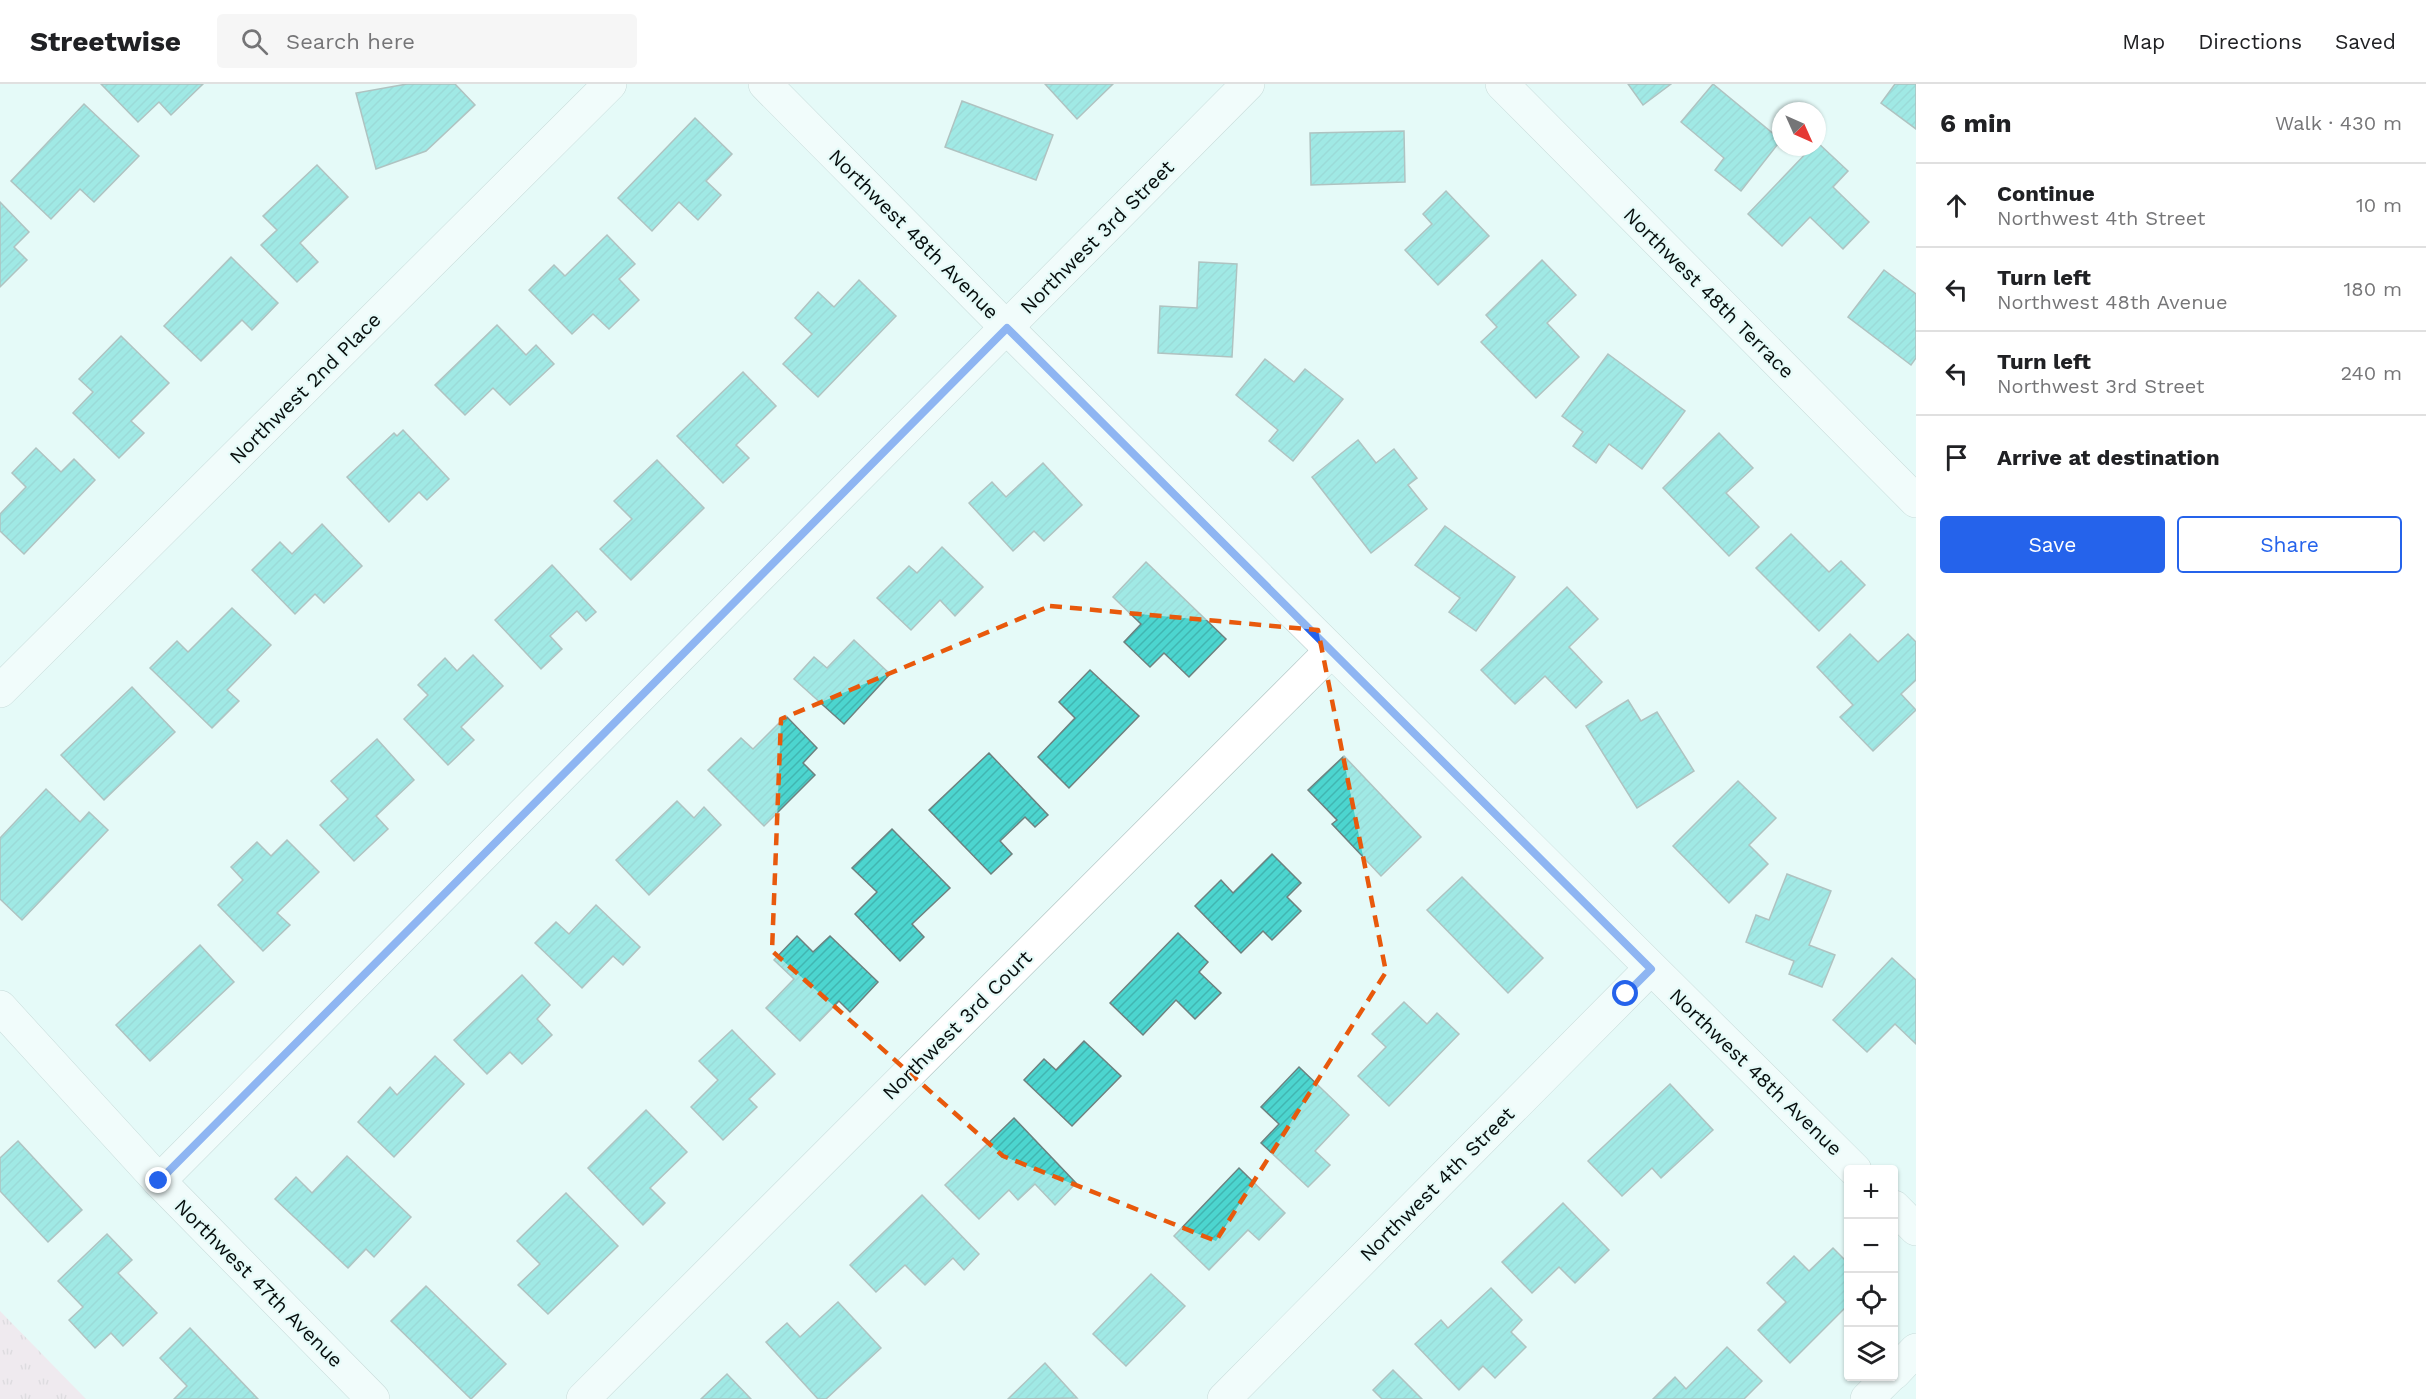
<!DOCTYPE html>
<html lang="en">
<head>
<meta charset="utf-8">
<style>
  :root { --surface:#fff; --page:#f6f6f6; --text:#202124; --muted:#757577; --line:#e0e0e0; --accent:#2563eb }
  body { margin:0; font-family:"Work Sans",sans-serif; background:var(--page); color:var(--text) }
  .controls { position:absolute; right:18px; bottom:18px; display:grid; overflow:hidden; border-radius:6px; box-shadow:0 2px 4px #0004 }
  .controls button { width:54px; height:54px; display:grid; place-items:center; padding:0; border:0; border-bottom:2px solid var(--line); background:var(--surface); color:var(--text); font:30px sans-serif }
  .compass { position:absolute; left:1772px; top:18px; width:54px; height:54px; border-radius:50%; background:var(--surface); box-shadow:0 2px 4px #0004; rotate:135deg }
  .stop { position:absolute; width:18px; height:18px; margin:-14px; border:4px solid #2563eb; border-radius:50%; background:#fff }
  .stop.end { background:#2563eb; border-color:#fff; box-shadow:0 2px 6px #0008 }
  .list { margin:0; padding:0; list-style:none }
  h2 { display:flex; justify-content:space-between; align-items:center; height:78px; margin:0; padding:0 24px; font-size:26px }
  h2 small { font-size:20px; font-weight:400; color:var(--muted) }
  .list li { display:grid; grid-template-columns:39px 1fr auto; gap:18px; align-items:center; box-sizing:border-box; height:84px; padding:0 24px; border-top:2px solid var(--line) }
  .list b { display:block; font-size:22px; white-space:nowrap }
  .list p { margin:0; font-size:20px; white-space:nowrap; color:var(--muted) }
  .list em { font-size:20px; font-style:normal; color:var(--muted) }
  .actions { display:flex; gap:12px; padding:18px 24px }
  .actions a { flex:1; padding:14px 0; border:2px solid var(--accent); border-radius:6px; text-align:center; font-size:21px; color:var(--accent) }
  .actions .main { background:var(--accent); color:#fff }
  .icon { flex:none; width:33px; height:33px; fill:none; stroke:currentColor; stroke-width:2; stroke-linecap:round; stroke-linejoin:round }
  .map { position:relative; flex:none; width:1916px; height:1315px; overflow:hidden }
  header { display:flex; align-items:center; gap:36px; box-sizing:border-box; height:84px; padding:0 30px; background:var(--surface); border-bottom:2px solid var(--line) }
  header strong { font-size:28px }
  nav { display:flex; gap:33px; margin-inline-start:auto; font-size:21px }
  .search { width:420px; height:54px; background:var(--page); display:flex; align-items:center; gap:15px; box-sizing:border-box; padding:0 21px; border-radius:6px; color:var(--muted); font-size:22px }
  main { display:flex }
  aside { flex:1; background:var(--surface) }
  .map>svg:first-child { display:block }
  .park { fill:url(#park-tufts) }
  .building { fill:url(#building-hatch); stroke:#6e817f; stroke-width:1.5 }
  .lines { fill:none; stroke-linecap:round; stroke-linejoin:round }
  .minor-casing { stroke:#a3b8b6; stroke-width:34 }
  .minor { stroke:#fff; stroke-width:33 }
  .route { stroke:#2563eb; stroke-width:8 }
  .marked { fill:none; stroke:#e8590c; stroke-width:4.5; stroke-dasharray:12 8; stroke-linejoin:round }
  .labels { text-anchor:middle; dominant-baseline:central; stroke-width:4.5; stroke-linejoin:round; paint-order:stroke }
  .street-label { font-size:20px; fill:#070e0d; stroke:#e5faf8 }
</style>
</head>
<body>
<header>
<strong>Streetwise</strong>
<div class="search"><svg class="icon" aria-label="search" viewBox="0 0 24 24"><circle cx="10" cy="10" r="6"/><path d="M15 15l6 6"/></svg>Search here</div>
<nav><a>Map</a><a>Directions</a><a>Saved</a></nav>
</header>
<main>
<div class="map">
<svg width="1916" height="1315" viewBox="0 0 1916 1315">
  <defs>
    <pattern id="park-tufts" width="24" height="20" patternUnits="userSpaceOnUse" patternTransform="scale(1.5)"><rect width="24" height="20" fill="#fad8e5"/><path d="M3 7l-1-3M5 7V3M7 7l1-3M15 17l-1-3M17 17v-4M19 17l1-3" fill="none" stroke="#d5b8c3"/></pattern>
    <pattern id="building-hatch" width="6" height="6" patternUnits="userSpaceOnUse" patternTransform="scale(1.5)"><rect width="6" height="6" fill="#4cd5cf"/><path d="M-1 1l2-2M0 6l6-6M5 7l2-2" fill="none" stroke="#41b6b1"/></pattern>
  </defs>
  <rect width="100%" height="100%" fill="#e5faf8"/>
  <path class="park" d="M0,1227L86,1315H0Z"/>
  <g class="building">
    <path d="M101,0H203L171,31L159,18L138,38Z"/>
    <path d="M407,0H455L475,21L426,67L376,85L356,9Z"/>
    <path d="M1045,0H1113L1077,35Z"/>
    <path d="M1628,0H1671L1643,21Z"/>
    <path d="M1713,0L1781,56L1741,107L1715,86L1724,74L1681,38Z"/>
    <path d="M1895,0H1916V45L1881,19Z"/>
    <path d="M962,17L1053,51L1036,96L945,63Z"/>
    <path d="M84,20L139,72L94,118L80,105L51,135L11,97Z"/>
    <path d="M695,34L732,70L706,97L721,111L698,136L679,118L652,147L618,114Z"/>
    <path d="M1404,47L1405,98L1311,101L1310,49Z"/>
    <path d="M1817,58L1848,87L1833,103L1869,138L1843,165L1810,133L1782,162L1748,130L1812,63H1817Z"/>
    <path d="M317,81L348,113L300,159L318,178L297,198L261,161L277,146L263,132Z"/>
    <path d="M1446,107L1489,152L1438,201L1405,166L1432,140L1423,130Z"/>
    <path d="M0,118L29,148L14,163L27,176L0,203Z"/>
    <path d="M607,151L635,180L619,195L639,216L609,245L593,230L572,250L529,206L554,181L565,192Z"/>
    <path d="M231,173L278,219L252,246L242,236L201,277L164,242Z"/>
    <path d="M1542,176L1576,211L1547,239L1579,273L1536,314L1481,258L1497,243L1486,231Z"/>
    <path d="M1199,178L1237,180L1232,273L1158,269L1160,222L1197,224Z"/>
    <path d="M1884,186L1916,210V274L1911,281L1848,233Z"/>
    <path d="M859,196L896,232L818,313L783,280L812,250L795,234L818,208L834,223Z"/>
    <path d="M497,241L526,271L536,261L554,280L510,321L493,304L465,331L435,301Z"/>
    <path d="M121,252L169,299L131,337L144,349L119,374L73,329L93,308L79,295Z"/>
    <path d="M1608,270L1685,327L1642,385L1609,360L1596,379L1573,362L1583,348L1562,332Z"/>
    <path d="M1265,275L1294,298L1305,285L1343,315L1293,377L1269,357L1278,346L1236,311Z"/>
    <path d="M743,288L776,322L736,361L749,374L723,399L677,352Z"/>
    <path d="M403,346L449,395L427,416L419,408L389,438L347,393L394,349L397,352Z"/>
    <path d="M1719,349L1753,384L1726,409L1759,443L1729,472L1663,404Z"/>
    <path d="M1358,356L1376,379L1394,365L1417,394L1408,401L1427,425L1371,469L1312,393Z"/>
    <path d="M36,364L61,388L74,375L95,396L24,470L0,447V430L26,403L12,389Z"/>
    <path d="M657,376L704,424L631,496L600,465L632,435L614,417Z"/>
    <path d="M1043,379L1082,421L1044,457L1034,447L1013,467L969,419L992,398L1006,413Z"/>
    <path d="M322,440L362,482L324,519L315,510L295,530L252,486L280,458L292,470Z"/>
    <path d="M1445,442L1515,493L1476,547L1449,528L1460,514L1415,481Z"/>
    <path d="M1791,450L1829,488L1841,477L1865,501L1819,547L1756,484Z"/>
    <path d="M942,463L983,503L955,532L940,516L911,546L877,514L909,482L917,489Z"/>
    <path d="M1146,478L1226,555L1189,593L1164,569L1150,583L1124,558L1141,540L1113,513Z"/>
    <path d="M552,481L596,528L586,537L577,527L550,552L562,565L541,585L495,536Z"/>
    <path d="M1567,503L1598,535L1569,563L1602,598L1576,624L1545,592L1515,620L1481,586Z"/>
    <path d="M232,524L271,561L227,606L239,617L212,644L150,584L177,557L188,568Z"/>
    <path d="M1850,550L1878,578L1908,550L1916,558V596L1901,610L1916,626L1873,667L1840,633L1853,621L1817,583Z"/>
    <path d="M854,556L890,590L844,640L794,595L814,573L827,584Z"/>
    <path d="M473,571L503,602L461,643L474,656L448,681L404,635L428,611L418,601L445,574L457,587Z"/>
    <path d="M1090,586L1139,632L1069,704L1038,673L1075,634L1059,618Z"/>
    <path d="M132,603L175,648L104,716L61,671Z"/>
    <path d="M1628,616L1641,637L1657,628L1694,687L1637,724L1586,642Z"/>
    <path d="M786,632L817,664L803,679L815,691L764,742L708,686L741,654L753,665Z"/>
    <path d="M377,655L414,696L376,732L388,745L354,777L320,741L348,715L331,697Z"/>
    <path d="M989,669L1048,731L1035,743L1025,733L1000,757L1012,770L991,790L929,726Z"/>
    <path d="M1344,672L1421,753L1381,792L1332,740L1337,736L1308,706Z"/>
    <path d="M1738,697L1776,734L1749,761L1768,780L1729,819L1673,762Z"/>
    <path d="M46,705L80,738L89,728L108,746L22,836L0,815V754Z"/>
    <path d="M677,717L694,734L704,723L721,741L649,811L616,776Z"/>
    <path d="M892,745L950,804L912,840L924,853L900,877L855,830L877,808L852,784Z"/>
    <path d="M287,756L319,788L277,829L290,841L263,867L218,821L243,796L231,783L257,758L271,772Z"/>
    <path d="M1272,770L1301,799L1287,813L1301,827L1272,856L1263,847L1241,869L1195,822L1221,796L1233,809Z"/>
    <path d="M1787,790L1831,807L1809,861L1835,871L1822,903L1789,890L1794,877L1746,858L1756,831L1769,836Z"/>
    <path d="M1462,793L1543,874L1508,909L1427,826Z"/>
    <path d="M596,821L640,863L623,881L613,872L582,904L535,859L556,838L569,850Z"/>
    <path d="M1178,849L1208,878L1199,888L1221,909L1195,935L1176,916L1143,951L1110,919Z"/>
    <path d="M797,852L813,868L830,852L878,898L850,928L839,917L800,957L766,924L794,895L774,876Z"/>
    <path d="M200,861L234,898L150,977L116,941Z"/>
    <path d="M1892,874L1916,896V960L1895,940L1867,968L1833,936Z"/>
    <path d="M522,891L550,921L537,935L552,951L522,980L510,968L487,990L454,956Z"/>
    <path d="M1404,918L1427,940L1437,929L1459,950L1389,1022L1358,992L1386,963L1372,950Z"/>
    <path d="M732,946L775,990L749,1015L757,1023L723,1056L691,1023L718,996L699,977Z"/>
    <path d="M1084,957L1121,992L1072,1042L1024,996L1044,975L1056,986Z"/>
    <path d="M435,972L464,1000L394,1073L358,1038L390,1003L397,1011Z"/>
    <path d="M1299,983L1349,1031L1315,1067L1330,1081L1308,1103L1261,1059L1279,1040L1261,1023Z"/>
    <path d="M1670,1000L1713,1046L1661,1094L1652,1084L1622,1112L1588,1077Z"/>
    <path d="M646,1026L687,1068L650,1104L665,1119L643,1141L588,1084Z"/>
    <path d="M1014,1034L1076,1099L1055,1121L1035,1100L1018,1116L1009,1106L979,1135L945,1101Z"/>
    <path d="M18,1057L82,1126L48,1158L0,1107V1074Z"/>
    <path d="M347,1072L411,1133L374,1173L366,1165L348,1184L275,1115L296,1093L312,1109Z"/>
    <path d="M1239,1084L1285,1129L1259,1156L1248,1146L1209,1186L1174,1152Z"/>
    <path d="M566,1109L618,1162L548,1230L518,1201L540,1180L517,1157Z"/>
    <path d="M922,1111L979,1170L964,1186L953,1174L925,1201L905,1181L876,1208L850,1181Z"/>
    <path d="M1563,1119L1609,1166L1575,1199L1559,1183L1532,1209L1502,1178Z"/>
    <path d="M107,1150L132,1176L118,1189L157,1229L123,1262L111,1249L95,1264L69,1236L83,1223L58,1197Z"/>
    <path d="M1833,1164L1848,1179V1221L1790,1279L1758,1246L1786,1218L1767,1199L1794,1172L1809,1187Z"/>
    <path d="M1151,1190L1185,1222L1126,1282L1093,1250Z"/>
    <path d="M426,1202L506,1280L471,1315L391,1237Z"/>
    <path d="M1491,1204L1522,1236L1511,1248L1526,1263L1495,1294L1483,1282L1459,1306L1415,1260L1441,1236L1448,1244Z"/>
    <path d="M838,1218L881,1264L826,1315H818L766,1258L787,1239L800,1253Z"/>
    <path d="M190,1244L258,1315H174L187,1302L160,1274Z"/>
    <path d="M1727,1263L1762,1297L1744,1315H1653L1675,1293L1686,1305Z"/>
    <path d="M1045,1279L1077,1314L1008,1315Z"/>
    <path d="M1393,1286L1422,1315H1382L1373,1306Z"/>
    <path d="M727,1290L751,1315H701Z"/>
  </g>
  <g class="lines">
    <defs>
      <g id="minor">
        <path d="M765,0L1007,244L1855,1086"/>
        <path d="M1502,0L1916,417"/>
        <path d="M0,607L610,0"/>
        <path d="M0,923L159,1097L373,1315"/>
        <path d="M159,1097L1248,0"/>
        <path d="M1894,1123L1916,1145"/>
        <path d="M1894,1289L1916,1266"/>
        <path d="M583,1315L1331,567"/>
        <path d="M1224,1315L1651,884"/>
        <path d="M1867,1315L1890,1292"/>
      </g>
    </defs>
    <use href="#minor" class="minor-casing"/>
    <use href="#minor" class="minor"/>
  </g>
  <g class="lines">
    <path class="route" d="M159,1097L1007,244L1651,885L1626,910"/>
  </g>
  <path d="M0 0H1916V1315H0ZM1050,522L1318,546L1386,888L1216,1157L1003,1072L772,867L781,635Z" fill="#e5faf8" fill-opacity=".55" fill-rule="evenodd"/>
  <path class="marked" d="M1050,522L1318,546L1386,888L1216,1157L1003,1072L772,867L781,635Z"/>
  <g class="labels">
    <g class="street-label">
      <text transform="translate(914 150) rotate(45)">Northwest 48th Avenue</text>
      <text transform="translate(1097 153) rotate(-45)">Northwest 3rd Street</text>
      <text transform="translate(1709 209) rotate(45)">Northwest 48th Terrace</text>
      <text transform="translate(305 304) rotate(-45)">Northwest 2nd Place</text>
      <text transform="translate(957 941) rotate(-45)">Northwest 3rd Court</text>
      <text transform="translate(1756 988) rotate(44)">Northwest 48th Avenue</text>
      <text transform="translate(1437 1100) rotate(-45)">Northwest 4th Street</text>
      <text transform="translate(259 1199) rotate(45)">Northwest 47th Avenue</text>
    </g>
  </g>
</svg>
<div class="controls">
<button>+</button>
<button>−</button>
<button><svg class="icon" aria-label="locate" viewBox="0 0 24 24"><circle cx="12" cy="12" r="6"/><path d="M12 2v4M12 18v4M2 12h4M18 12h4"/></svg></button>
<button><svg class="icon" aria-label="layers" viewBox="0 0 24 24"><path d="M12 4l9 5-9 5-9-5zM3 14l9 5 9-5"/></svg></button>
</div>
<svg class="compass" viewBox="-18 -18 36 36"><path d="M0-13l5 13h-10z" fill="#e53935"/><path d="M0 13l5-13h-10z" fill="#757577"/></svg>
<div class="stop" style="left:1626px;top:910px"></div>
<div class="stop end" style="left:159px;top:1097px"></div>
</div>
<aside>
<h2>6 min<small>Walk · 430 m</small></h2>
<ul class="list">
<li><svg class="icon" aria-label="ahead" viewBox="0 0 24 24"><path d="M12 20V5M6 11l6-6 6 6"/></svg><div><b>Continue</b><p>Northwest 4th Street</p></div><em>10 m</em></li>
<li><svg class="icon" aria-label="left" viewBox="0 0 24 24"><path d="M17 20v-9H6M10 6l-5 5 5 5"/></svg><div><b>Turn left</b><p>Northwest 48th Avenue</p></div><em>180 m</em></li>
<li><svg class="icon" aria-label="left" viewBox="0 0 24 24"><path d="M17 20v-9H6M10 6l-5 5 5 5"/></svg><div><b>Turn left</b><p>Northwest 3rd Street</p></div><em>240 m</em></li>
<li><svg class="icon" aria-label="arrive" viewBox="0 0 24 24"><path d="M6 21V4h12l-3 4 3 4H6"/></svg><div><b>Arrive at destination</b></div></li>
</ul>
<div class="actions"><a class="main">Save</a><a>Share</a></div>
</aside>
</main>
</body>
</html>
